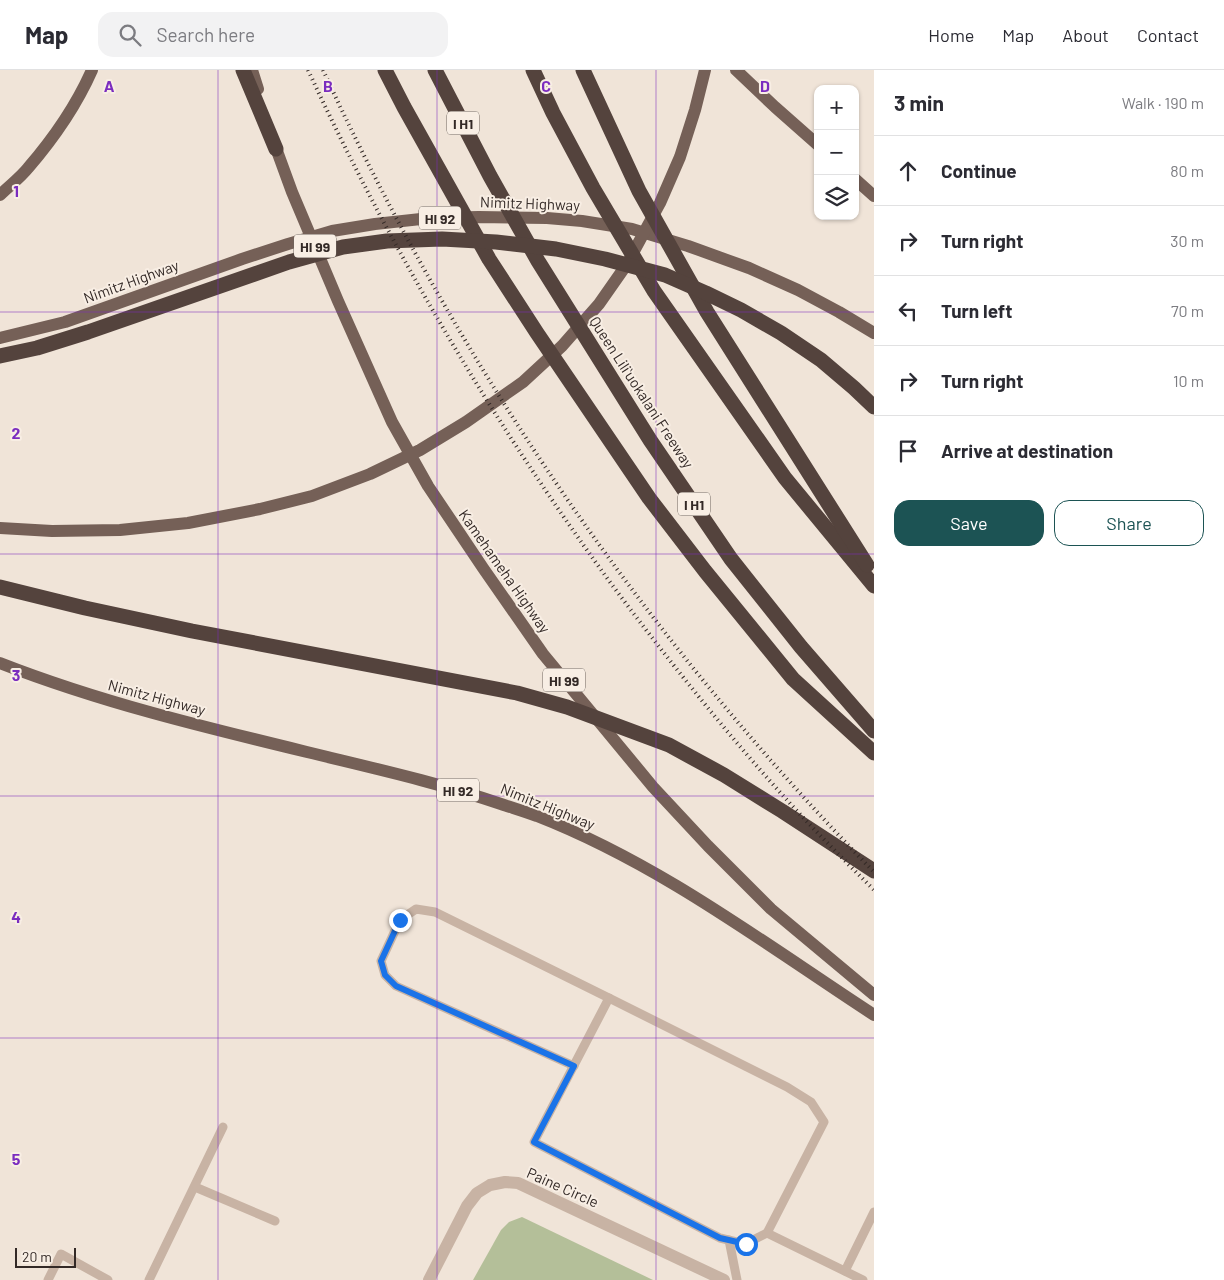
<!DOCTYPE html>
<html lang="en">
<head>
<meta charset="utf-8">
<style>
  :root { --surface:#fff; --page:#f2f2f3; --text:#2b2b33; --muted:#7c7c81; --line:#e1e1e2; --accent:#1c5354 }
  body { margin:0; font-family:Barlow,sans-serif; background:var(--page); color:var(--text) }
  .controls { position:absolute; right:15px; top:15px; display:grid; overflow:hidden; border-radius:10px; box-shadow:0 1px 4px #0004 }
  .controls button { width:45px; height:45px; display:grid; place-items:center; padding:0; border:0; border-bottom:1px solid var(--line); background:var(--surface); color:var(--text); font:25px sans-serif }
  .scale { position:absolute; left:15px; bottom:12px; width:61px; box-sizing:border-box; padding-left:5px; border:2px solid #332926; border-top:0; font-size:14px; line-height:18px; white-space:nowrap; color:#332926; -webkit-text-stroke:4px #f8eee4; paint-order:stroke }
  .stop { position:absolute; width:15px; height:15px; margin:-11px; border:4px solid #1a73e8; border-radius:50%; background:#fff }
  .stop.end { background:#1a73e8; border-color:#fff; box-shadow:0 1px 5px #0008 }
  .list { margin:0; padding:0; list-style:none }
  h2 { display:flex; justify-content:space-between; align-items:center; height:65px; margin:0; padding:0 20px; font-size:21px }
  h2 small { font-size:16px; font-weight:400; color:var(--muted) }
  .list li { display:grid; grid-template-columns:32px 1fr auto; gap:15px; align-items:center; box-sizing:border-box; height:70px; padding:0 20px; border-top:1px solid var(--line) }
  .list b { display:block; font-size:19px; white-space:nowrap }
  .list em { font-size:16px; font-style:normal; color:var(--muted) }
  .actions { display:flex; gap:10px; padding:15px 20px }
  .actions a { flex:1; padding:11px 0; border:1px solid var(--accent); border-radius:15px; text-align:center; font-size:18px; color:var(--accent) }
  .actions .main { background:var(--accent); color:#fff }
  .icon { flex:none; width:28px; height:28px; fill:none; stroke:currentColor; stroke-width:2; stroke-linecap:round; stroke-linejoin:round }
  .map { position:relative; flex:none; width:874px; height:1210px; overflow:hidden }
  header { display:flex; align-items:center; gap:30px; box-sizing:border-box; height:70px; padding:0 25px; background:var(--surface); border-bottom:1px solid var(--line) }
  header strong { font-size:24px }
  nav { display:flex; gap:28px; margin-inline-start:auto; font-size:18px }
  .search { width:350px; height:45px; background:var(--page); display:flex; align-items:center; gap:12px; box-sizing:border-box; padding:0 18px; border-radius:15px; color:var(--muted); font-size:19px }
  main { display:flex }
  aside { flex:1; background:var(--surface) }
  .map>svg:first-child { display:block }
  .green { fill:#b4bf99 }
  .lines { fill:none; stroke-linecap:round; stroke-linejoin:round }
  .service { stroke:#c8b3a4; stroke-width:9 }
  .minor { stroke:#c8b3a4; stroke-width:12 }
  .primary { stroke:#756057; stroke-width:12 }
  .motorway { stroke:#54433d; stroke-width:15 }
  .rail { stroke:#332926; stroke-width:4; stroke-dasharray:1 4; stroke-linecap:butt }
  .route { stroke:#1a73e8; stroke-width:6 }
  .grid { fill:none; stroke:#7b2cbf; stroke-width:1; stroke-opacity:0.55 }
  .labels { text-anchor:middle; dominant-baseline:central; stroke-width:4; stroke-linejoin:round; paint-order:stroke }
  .shield { fill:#f8eee4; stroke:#6e645f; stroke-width:1 }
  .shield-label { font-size:14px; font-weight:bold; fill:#332926 }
  .street-label { font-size:15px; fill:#332926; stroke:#f8eee4 }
  .grid-label { font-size:16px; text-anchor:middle; font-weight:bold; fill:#7b2cbf; stroke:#f8eee4; stroke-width:4; stroke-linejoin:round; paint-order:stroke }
</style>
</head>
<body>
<header>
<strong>Map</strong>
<div class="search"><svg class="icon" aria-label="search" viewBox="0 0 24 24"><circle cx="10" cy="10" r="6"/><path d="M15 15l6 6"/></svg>Search here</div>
<nav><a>Home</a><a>Map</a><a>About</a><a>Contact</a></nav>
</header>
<main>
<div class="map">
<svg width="874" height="1210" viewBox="0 0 874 1210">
  <rect width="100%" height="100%" fill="#f0e4d8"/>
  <path class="green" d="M522,1147L653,1210H473L501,1160L509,1152Z"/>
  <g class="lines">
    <g class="service">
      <path d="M609,928L787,1017L811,1032L824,1052L767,1163L745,1174L720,1168L534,1072Z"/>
      <path d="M574,996L396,916L385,905L381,891L400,850L416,839L435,842L609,928"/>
      <path d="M195,1117L275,1151"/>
      <path d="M767,1163L863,1210"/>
      <path d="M729,1170L737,1210"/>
      <path d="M845,1201L874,1142"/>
      <path d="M48,1210L61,1184L108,1210"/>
      <path d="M149,1210L223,1057"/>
    </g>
    <path class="minor" d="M429,1210L467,1136L477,1123L490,1115L505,1112L518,1113L724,1210"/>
    <g class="primary">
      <path d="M252,0L258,19"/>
      <path d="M736,0L775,37L818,75"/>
      <path d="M273,70L292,122L338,231L392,352L428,416L483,498L543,584L653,717L708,776L771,839L874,925"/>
      <path d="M855,109L874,126"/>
      <path d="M0,125C9,116 20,108 28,98C53,69 77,34 92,0"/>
      <path d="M0,268L65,252L242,189L288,174L332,161L375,154L430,148L479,147L547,148L582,151L632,159L688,176L749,198L798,220L839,242L874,263"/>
      <path d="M0,458L52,461L120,460L188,453L260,439L312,426L370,404L420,380L466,352L523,312L562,276L599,234L627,194L660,133L680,87L695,40L705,0"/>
      <path d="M0,593C110,636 225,662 340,690C394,703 448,716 501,734C513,738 526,742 537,746C660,794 765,874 874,945"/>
    </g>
    <g class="motorway">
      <path d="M243,0L276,79"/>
      <path d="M385,0L404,37L489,189L537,263L649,428L705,501L793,609L874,683"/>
      <path d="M435,0L490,106L538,191L650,370L731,489L801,577L874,661"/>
      <path d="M533,0L553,43L593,118L654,221L785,408L874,516"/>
      <path d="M583,0L639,121L707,242L867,495"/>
      <path d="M0,286L37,278L88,262L289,192L343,177L387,171L442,169L496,172L556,179L605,189L665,205L706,223L741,240L781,263L821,290L854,318L874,337"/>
      <path d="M0,517L85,538L192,561L517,623L567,637L669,675L724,705L782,741L874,801"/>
    </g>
    <g class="rail">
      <path d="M308,0C394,186 499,362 621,527C674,597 728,665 787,730C815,761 845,791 874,820"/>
      <path d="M323,0C460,298 645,567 874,802"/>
    </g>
  </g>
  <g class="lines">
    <path class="route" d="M400,850L381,891L385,905L396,916L574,996L534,1072L720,1168L746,1174"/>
  </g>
  <path class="grid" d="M218,0V1210M437,0V1210M656,0V1210M0,242H874M0,484H874M0,726H874M0,968H874"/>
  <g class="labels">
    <g class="shield">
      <rect x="447" y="41.5" width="32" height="23" rx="4"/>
      <rect x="419" y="136.5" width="42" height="23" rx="4"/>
      <rect x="294" y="164.5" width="42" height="23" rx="4"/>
      <rect x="678" y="422.5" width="32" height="23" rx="4"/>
      <rect x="543" y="598.5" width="42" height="23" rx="4"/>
      <rect x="437" y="708.5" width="42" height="23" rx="4"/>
    </g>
    <g class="shield-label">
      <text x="463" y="53">I H1</text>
      <text x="440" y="148">HI 92</text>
      <text x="315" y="176">HI 99</text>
      <text x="694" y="434">I H1</text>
      <text x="564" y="610">HI 99</text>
      <text x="458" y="720">HI 92</text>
    </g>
    <g class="street-label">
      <text transform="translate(530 133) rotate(2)">Nimitz Highway</text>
      <text transform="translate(131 211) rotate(-20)">Nimitz Highway</text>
      <text transform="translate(642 322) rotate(57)">Queen Liliʻuokalani Freeway</text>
      <text transform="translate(505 501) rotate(55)">Kamehameha Highway</text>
      <text transform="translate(157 627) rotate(15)">Nimitz Highway</text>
      <text transform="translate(548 736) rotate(22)">Nimitz Highway</text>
      <text transform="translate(563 1117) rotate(24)">Paine Circle</text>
    </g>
  </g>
  <g class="grid-label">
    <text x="109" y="22">A</text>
    <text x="328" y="22">B</text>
    <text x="546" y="22">C</text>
    <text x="765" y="22">D</text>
    <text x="16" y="127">1</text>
    <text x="16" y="369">2</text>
    <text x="16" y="611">3</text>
    <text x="16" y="853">4</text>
    <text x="16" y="1095">5</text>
  </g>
</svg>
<div class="controls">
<button>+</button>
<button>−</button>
<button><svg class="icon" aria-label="layers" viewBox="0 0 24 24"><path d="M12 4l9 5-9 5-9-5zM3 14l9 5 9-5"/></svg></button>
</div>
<div class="scale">20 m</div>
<div class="stop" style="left:746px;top:1174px"></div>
<div class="stop end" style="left:400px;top:850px"></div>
</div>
<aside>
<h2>3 min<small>Walk · 190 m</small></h2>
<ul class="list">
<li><svg class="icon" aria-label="ahead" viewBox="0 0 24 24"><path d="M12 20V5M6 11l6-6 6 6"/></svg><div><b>Continue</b></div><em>80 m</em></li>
<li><svg class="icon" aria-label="right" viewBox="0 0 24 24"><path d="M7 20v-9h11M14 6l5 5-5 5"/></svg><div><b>Turn right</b></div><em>30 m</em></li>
<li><svg class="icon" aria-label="left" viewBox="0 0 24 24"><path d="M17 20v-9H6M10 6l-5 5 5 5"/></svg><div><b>Turn left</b></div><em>70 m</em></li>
<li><svg class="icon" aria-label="right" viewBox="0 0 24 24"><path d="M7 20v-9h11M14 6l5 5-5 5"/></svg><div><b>Turn right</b></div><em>10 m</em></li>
<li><svg class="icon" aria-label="arrive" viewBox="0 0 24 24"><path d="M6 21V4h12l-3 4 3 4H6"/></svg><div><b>Arrive at destination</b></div></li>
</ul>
<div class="actions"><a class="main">Save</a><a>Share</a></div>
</aside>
</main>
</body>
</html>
